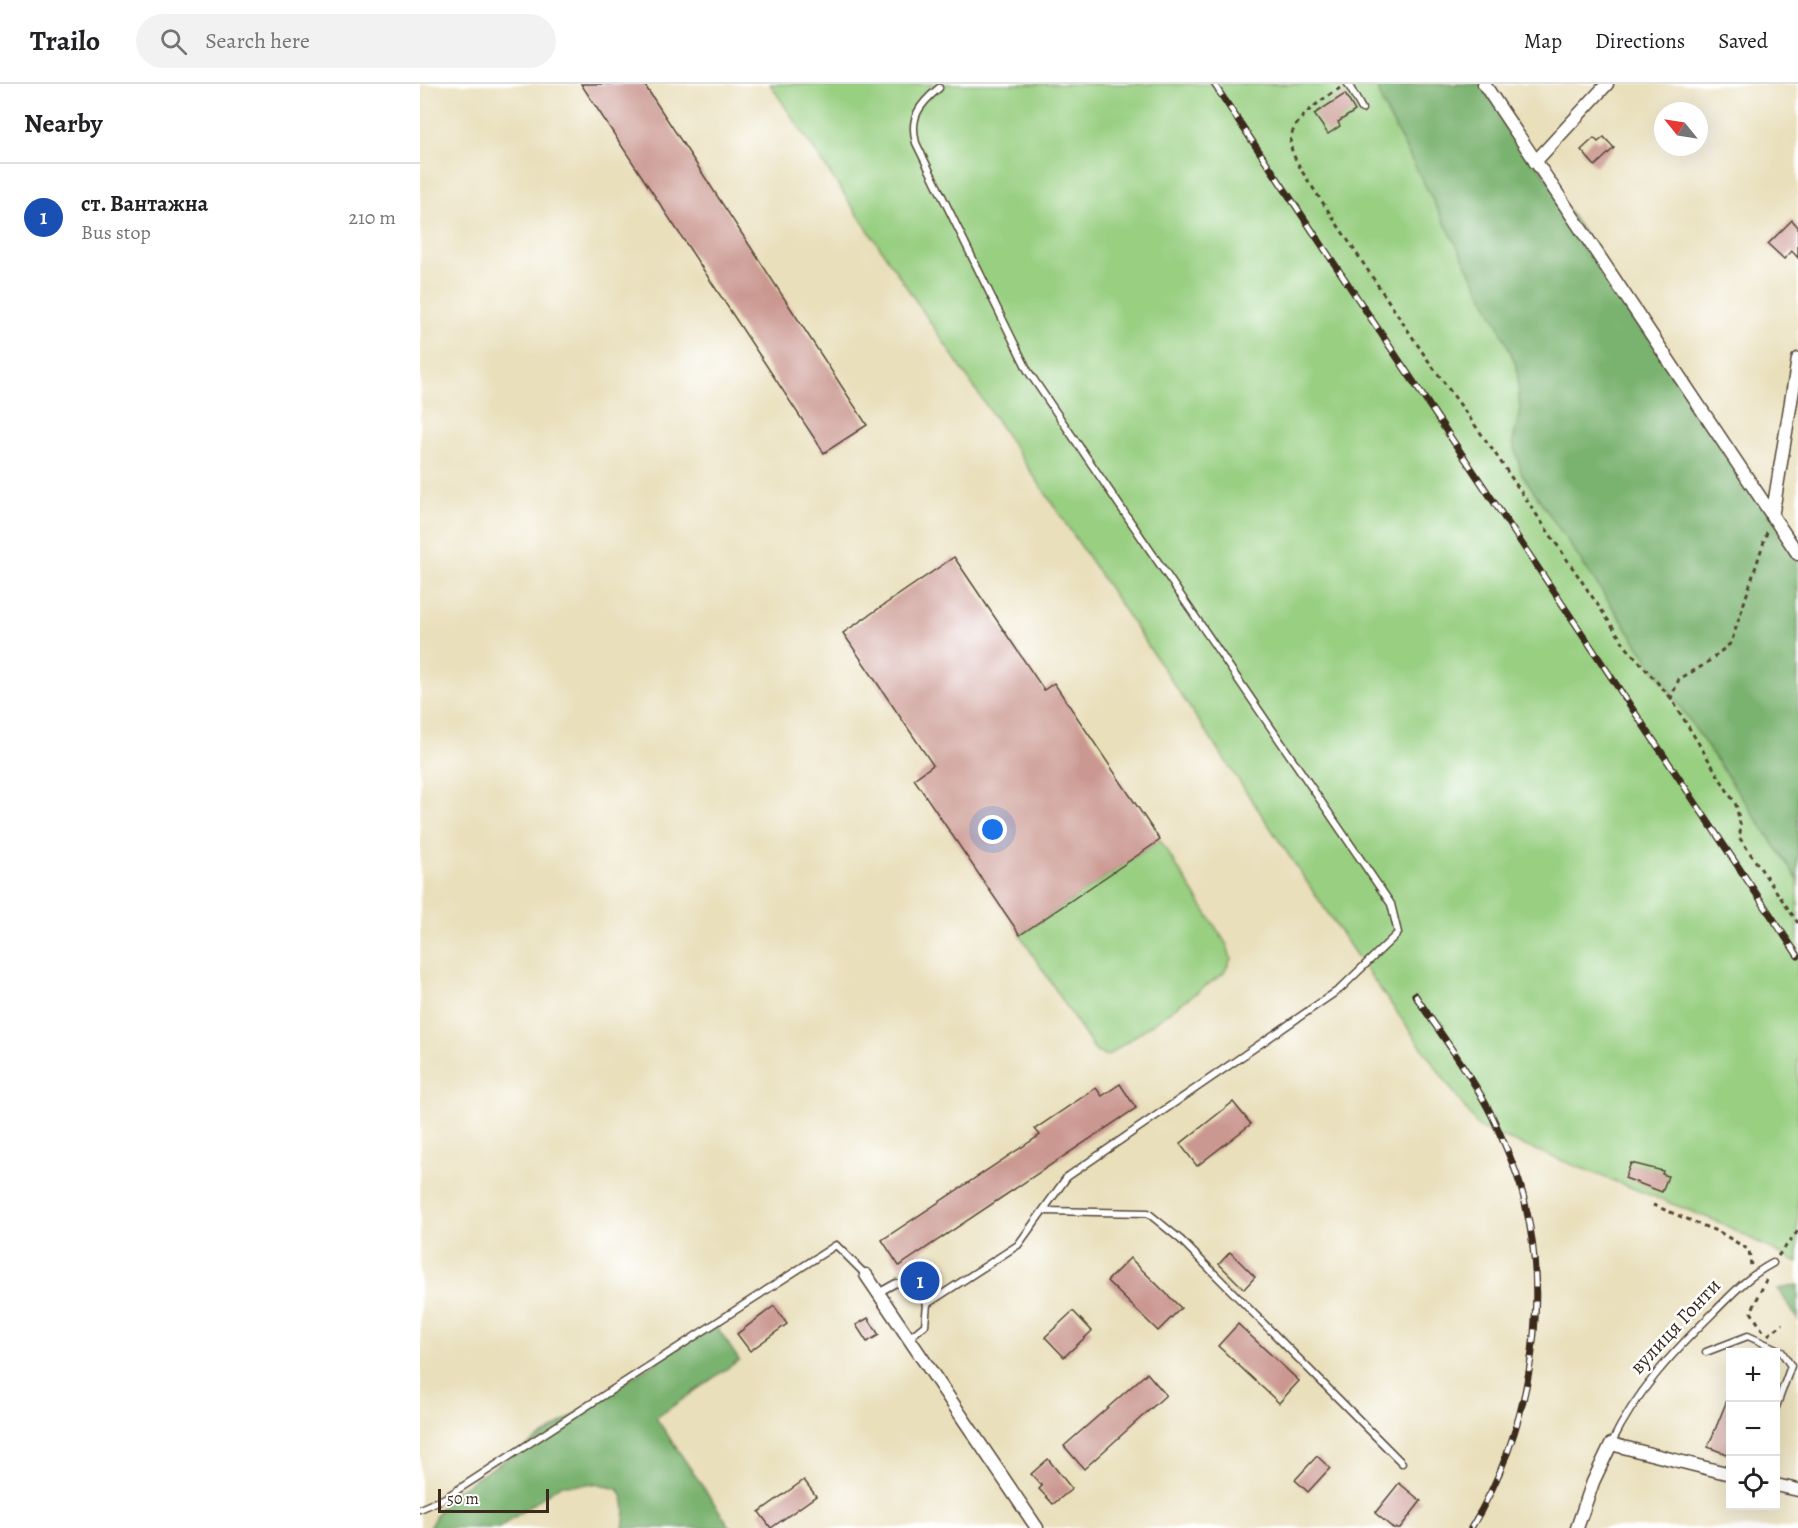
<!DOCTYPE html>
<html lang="en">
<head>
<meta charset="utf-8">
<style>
  :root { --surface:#fff; --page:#f2f2f2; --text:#202124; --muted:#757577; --line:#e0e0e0; --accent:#7c3aed }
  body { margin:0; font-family:Alegreya,serif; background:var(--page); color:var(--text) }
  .controls { position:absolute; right:18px; bottom:18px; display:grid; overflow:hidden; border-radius:0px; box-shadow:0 6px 24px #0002 }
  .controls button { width:54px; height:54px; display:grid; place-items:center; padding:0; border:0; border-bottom:2px solid var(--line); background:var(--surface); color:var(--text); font:30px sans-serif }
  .compass { position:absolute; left:1234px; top:18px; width:54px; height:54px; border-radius:50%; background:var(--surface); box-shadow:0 6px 24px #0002; rotate:300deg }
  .scale { position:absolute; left:18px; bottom:15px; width:111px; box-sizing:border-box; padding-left:6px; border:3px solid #3b2a1e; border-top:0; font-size:16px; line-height:21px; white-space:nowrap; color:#3b2a1e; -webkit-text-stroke:4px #fff; paint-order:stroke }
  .you { position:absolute; left:573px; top:746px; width:21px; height:21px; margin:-15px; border:4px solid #fff; border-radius:50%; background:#1a73e8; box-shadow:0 0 0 9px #1a73e833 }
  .badge { display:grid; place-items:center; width:39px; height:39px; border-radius:50%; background:var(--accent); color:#fff; font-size:20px; font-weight:700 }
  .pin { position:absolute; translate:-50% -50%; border:3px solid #fff; box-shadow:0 2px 6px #0006 }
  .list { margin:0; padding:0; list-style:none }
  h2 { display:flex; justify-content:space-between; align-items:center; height:78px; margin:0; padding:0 24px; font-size:26px }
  h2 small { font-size:20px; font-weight:400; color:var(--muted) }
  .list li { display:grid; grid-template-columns:39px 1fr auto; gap:18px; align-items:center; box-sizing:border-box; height:108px; padding:0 24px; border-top:2px solid var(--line) }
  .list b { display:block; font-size:22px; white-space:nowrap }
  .list p { margin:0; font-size:20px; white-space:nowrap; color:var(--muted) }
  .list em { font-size:20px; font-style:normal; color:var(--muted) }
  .icon { flex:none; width:33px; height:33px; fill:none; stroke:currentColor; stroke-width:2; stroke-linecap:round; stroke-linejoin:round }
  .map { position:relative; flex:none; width:1378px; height:1444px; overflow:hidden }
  header { display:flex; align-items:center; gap:36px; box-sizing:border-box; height:84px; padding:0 30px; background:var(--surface); border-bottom:2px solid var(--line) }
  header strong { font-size:28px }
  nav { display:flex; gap:33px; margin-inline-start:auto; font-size:21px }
  .search { width:420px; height:54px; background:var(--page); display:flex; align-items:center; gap:15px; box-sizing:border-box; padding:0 21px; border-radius:33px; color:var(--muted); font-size:22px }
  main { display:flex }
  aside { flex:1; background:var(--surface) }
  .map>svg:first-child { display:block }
  .green { fill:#98cf81; stroke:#6a7c50; stroke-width:1.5 }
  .forest { fill:#7ab26f; stroke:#5a6e46; stroke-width:1.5 }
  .building { fill:#cb9891 }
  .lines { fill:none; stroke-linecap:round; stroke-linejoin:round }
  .lane-casing { stroke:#554536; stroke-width:9 }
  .street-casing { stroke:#554536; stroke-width:15 }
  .path { stroke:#554536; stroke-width:3; stroke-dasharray:4.5 4.5; stroke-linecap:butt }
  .lane { stroke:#fff; stroke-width:6 }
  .street { stroke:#fff; stroke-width:12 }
  .rail-casing { stroke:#3b2a1e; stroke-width:7 }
  .rail { stroke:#fff; stroke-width:4.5; stroke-dasharray:14; stroke-linecap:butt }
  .labels { text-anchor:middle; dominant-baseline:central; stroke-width:5; stroke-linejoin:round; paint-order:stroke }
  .street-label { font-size:21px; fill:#3b2a1e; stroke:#fff }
</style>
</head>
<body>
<header>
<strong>Trailo</strong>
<div class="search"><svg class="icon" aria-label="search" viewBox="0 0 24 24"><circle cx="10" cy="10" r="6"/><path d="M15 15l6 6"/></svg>Search here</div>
<nav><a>Map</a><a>Directions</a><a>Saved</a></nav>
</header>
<main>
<aside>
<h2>Nearby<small></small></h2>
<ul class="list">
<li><span class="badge" style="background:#1a4fb4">1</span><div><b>ст. Вантажна</b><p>Bus stop</p></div><em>210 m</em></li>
</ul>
</aside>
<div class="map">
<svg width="1378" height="1444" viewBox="0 0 1378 1444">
  <rect width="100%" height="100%" fill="#fff"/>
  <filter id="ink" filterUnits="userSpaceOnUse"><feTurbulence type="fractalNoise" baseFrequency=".0167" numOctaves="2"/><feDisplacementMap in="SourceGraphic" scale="12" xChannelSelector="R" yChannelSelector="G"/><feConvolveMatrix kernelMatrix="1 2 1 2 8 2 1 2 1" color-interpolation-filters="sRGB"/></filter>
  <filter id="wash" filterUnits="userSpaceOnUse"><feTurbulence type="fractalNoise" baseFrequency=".008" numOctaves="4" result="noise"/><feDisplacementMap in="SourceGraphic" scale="24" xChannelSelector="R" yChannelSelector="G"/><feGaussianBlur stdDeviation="1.35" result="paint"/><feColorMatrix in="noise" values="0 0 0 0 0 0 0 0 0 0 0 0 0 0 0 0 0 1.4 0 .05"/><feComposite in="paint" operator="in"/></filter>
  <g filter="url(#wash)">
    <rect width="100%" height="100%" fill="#e9dfbb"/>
    <g class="green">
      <path d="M350,0H957L962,19L1079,242L1097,283L1100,326L1093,358L1102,390L1378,796V1179L1301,1139L1059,1044L934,868Z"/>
      <path d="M740,756L807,861L811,875L804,889L687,972L676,968L600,851Z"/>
    </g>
    <g class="forest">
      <path d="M957,0H1064L1378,470V796L1102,390L1093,358L1100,326L1097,283L1079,242L962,19Z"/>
      <path d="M1378,1201V1236L1358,1205Z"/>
      <path d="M295,1240L319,1276L236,1334L311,1444H203C205,1430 207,1419 199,1406L180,1400L140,1401L79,1444H9L26,1414Z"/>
    </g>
    <g id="blocks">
      <g class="building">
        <path d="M161,0H224L447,341L404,369Z"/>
        <path d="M925,10L935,27L918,38L920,42L908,50L894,30Z"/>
        <path d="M1184,53L1194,64L1175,82L1161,66L1174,54L1178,58Z"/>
        <path d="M1372,136L1378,143V174L1372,167L1364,175L1348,160Z"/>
        <path d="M534,473L624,606L634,599L740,756L600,851L494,695L513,681L423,549Z"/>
        <path d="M700,1000L716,1024L479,1182L462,1156L620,1051L615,1045L676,1004L682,1012Z"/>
        <path d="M813,1018L831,1040L777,1082L760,1060Z"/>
        <path d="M1211,1079L1243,1087L1242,1090L1248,1092L1242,1108L1205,1094Z"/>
        <path d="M810,1168L835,1193L824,1205L799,1180Z"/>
        <path d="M710,1174L761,1224L738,1247L687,1197Z"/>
        <path d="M354,1222L367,1240L330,1267L317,1250Z"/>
        <path d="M653,1227L672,1247L644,1273L625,1253Z"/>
        <path d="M448,1234L459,1251L447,1258L436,1241Z"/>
        <path d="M818,1240L879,1297L859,1319L798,1262Z"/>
        <path d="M727,1289L746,1311L664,1385L644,1362Z"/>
        <path d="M1310,1309H1311V1372L1288,1363Z"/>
        <path d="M897,1372L910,1384L888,1408L875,1396Z"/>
        <path d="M628,1375L652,1405L633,1420L619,1405L622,1402L611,1390Z"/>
        <path d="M384,1396L396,1412L351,1444L339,1428Z"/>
        <path d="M979,1399L1001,1417L980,1444H973L955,1429Z"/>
      </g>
    </g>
  </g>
  <g filter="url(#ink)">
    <use href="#blocks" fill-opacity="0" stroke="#554536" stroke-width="1.5"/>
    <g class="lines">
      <defs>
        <g id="lane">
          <path d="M928,0L942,25"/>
          <path d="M625,1127L728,1129L761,1156L982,1379"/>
          <path d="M458,1209L476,1199L496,1204L507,1220L505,1241L489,1254"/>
          <path d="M507,1220L598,1161L647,1093L920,905L978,849L971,820L608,287L496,59C489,33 500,20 519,4"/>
          <path d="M1286,1268L1328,1252L1361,1267L1371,1282L1356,1323"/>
          <path d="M1191,1360C1216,1308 1252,1269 1293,1229C1313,1209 1328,1192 1353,1179"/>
          <path d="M0,1425L25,1414L416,1161L446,1191"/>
        </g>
        <g id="street">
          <path d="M1064,0L1378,470"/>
          <path d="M1115,78L1187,0"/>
          <path d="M1352,433L1378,275"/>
          <path d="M446,1191L617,1444"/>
          <path d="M1356,1401L1378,1406"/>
          <path d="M1157,1444L1173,1398L1191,1360L1310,1390"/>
        </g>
      </defs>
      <use href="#lane" class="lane-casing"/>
      <use href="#street" class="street-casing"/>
      <g class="path">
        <path d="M920,4C904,14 865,39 871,63C873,72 879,81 883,89L1007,275L1070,362L1207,564L1251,614"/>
        <path d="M1347,448L1311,559L1284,581L1259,595L1251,614L1316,721L1321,744L1319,753L1378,839"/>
        <path d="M1233,1121L1301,1149L1329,1166L1331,1182"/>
        <path d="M1358,1172L1378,1147"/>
        <path d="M1343,1247L1331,1228L1346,1196"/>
        <path d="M1348,1251L1363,1240"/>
      </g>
      <use href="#lane" class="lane"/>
      <use href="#street" class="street"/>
      <defs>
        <g id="rail">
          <path d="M794,0L1378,872"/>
          <path d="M995,911C1021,951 1052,991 1073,1034C1085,1061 1099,1091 1105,1119C1131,1226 1108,1351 1051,1444"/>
        </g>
      </defs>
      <use href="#rail" class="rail-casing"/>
      <use href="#rail" class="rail"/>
    </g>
  </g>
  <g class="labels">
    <g class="street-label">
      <text transform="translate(1255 1242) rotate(-47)">вулиця Гонти</text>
    </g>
  </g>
</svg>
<div class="controls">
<button>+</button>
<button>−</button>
<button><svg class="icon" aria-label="locate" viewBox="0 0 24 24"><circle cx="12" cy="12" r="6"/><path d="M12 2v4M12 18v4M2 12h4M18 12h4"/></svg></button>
</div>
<svg class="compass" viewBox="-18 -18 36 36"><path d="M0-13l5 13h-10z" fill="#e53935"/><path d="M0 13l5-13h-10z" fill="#757577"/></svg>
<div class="scale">50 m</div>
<div class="you"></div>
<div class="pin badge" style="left:500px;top:1197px;background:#1a4fb4">1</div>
</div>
</main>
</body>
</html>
